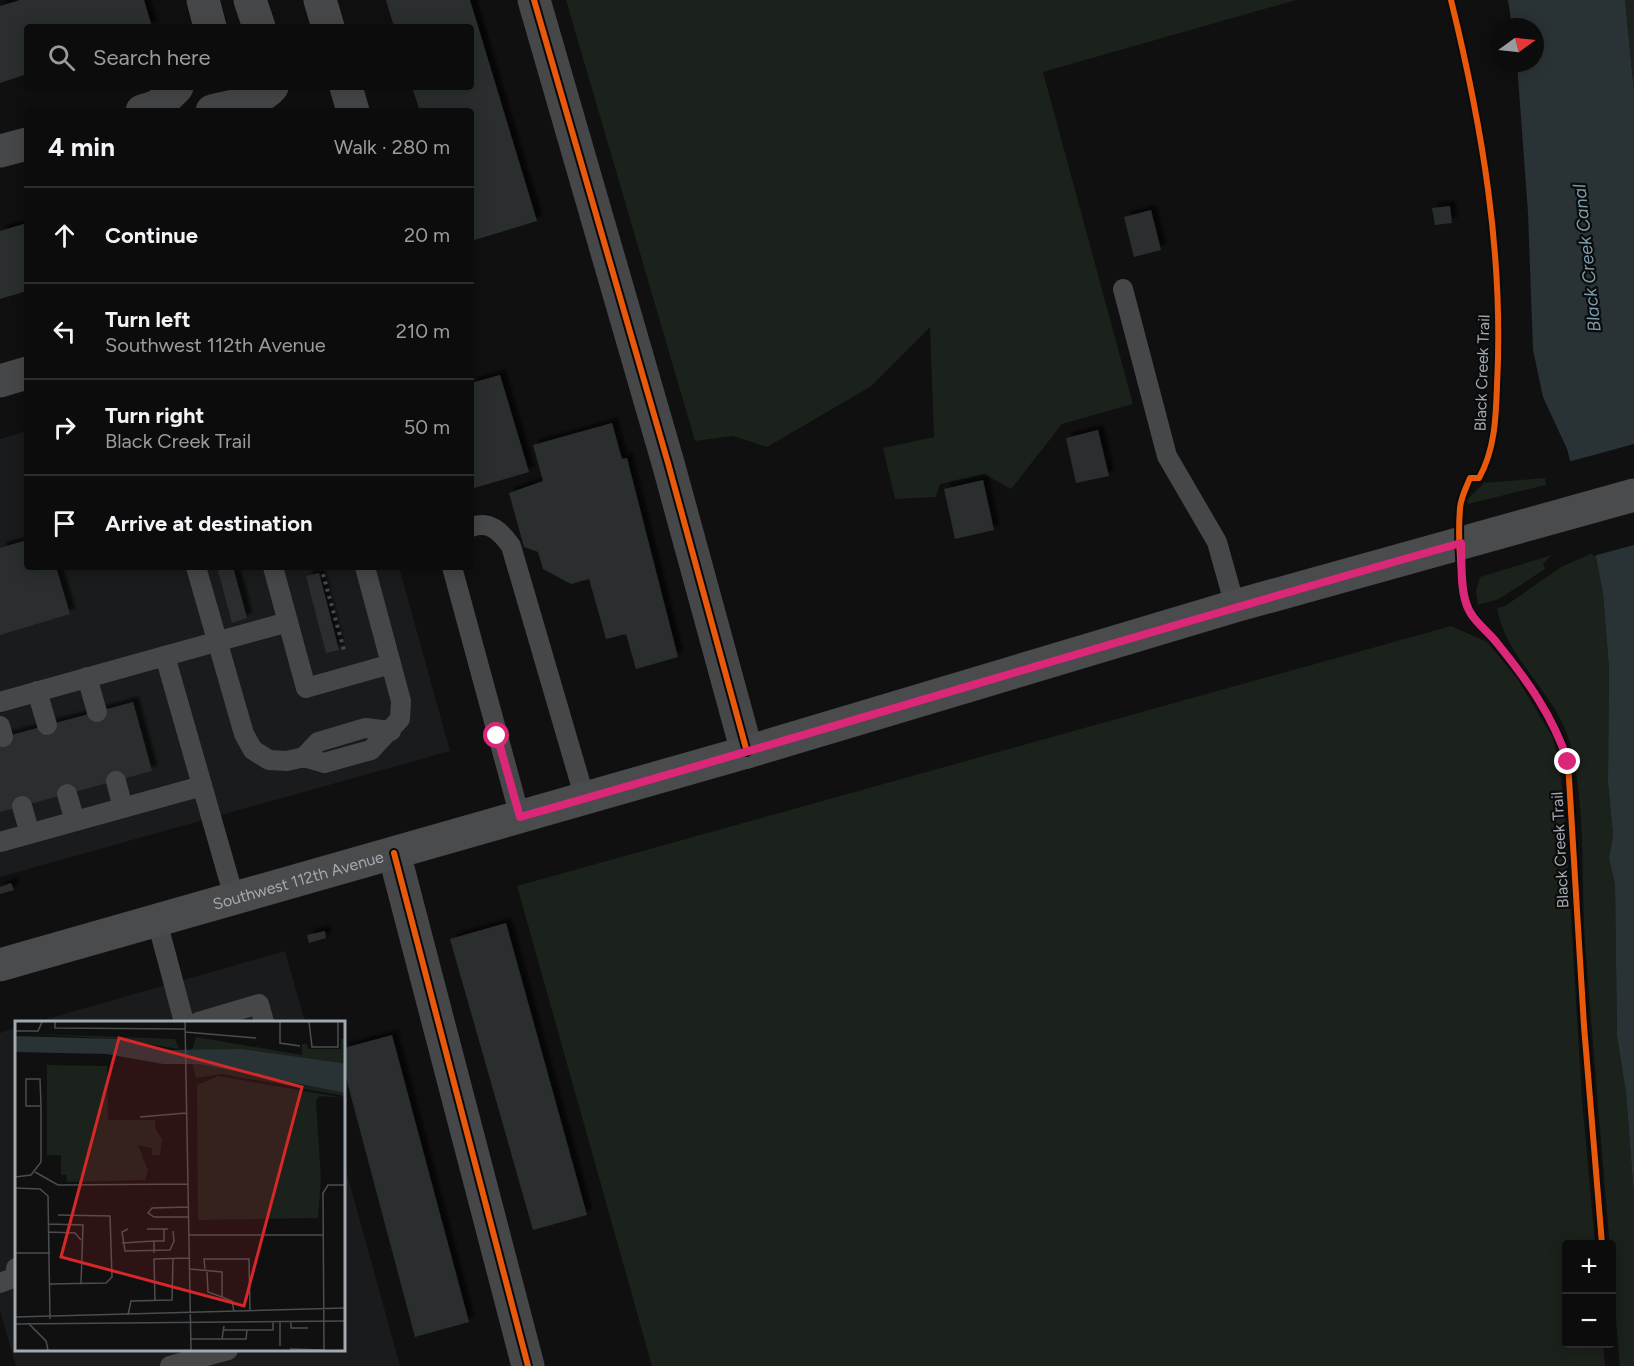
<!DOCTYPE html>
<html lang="en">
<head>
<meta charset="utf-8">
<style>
  :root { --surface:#0c0c0d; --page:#1a1a1b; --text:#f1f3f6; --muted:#9a9b9d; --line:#2c2c2e }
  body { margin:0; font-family:Figtree,sans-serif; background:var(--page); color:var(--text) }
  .controls { position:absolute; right:18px; bottom:18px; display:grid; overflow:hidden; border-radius:6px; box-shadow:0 3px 15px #0003 }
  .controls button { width:54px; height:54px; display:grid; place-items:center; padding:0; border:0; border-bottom:2px solid var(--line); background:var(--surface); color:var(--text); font:30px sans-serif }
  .compass { position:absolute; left:1490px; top:18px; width:54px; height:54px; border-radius:50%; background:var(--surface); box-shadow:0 3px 15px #0003; rotate:75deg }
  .stop { position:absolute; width:18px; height:18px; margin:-14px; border:4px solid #db2777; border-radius:50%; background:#fff }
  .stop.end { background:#db2777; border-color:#fff; box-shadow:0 2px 6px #0008 }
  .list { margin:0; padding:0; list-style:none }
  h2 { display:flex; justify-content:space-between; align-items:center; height:78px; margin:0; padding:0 24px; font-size:26px }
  h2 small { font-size:20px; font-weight:400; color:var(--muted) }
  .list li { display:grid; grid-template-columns:39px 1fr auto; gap:18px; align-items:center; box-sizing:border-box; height:96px; padding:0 24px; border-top:2px solid var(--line) }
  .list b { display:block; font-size:22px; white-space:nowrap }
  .list p { margin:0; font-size:20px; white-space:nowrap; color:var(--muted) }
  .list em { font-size:20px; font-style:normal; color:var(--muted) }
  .icon { flex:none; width:33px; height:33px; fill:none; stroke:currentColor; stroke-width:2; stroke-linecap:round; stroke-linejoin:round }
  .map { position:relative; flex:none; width:1634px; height:1366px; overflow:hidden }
  .search { position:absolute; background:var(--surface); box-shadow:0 3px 15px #0003; left:24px; top:24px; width:450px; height:66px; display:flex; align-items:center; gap:15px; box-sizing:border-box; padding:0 21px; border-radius:6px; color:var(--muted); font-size:22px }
  .panel { position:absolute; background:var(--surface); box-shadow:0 3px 15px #0003; left:24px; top:108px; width:450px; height:462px; border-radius:6px }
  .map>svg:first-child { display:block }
  .built { fill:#1a1b1c }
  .green { fill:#1b211b }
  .water { fill:#293235 }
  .pier { fill:#101011 }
  .building { fill:#2c2d2e; filter:url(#shadow) }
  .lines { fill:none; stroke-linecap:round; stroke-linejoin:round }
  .path { stroke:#46484b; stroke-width:4; stroke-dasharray:3 4.5; stroke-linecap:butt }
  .lane { stroke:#454749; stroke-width:20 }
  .street { stroke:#454749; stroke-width:33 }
  .secondary { stroke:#494b4d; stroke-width:33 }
  .cycleway-casing { stroke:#0b0b0c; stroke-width:10 }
  .cycleway { stroke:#e8590c; stroke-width:6 }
  .route { stroke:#db2777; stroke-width:8 }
  .labels { text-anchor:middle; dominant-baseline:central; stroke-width:4.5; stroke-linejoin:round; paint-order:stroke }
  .street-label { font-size:16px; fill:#a2aab1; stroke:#0b0b0c }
  .water-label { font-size:18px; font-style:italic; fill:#7a9dab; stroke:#0b0b0c }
  .inset-road { fill:none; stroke:#4a4e51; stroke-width:1.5 }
  .view { fill:#d62828; fill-opacity:0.15; stroke:#d62828; stroke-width:3 }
  .inset-edge { fill:none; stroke:#a2aab1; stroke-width:3 }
</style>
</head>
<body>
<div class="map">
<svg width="1634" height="1366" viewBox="0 0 1634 1366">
  <defs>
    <filter id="shadow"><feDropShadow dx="5.5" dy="-5.5" stdDeviation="1.5" flood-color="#0009"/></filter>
  </defs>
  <rect width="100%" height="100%" fill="#101011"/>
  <g class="built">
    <path d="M27,431V567H399L450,751L0,877V439Z"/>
    <path d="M285,951L305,1022H36Z"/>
    <path d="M16,1028V1350H344V1163L400,1366H16L0,1311V1033Z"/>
  </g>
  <g class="green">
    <path d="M566,0H1296L1043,72L1133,404L1062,424L1011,489L984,474L940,484L936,497L895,499L883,448L934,437L930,327L870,387L767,447L733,436L695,441Z"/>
    <path d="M1625,0H1634V91Z"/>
    <path d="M1545,478L1546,485L1468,504L1467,500L1484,483Z"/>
    <path d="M1595,552L1603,593L1609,668L1608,783L1613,835L1609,859L1615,884L1617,1036L1626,1093L1634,1196V1366H1620C1608,1225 1596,1085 1585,942C1581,878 1586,810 1571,747C1559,695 1506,661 1497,608L1505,606L1561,567Z"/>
    <path d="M1552,555L1543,564L1545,569L1499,599L1478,605L1476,591L1480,577Z"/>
    <path d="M1451,626L1487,642L1517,678L1552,736L1558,756L1564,802L1582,1099L1595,1244H1566V1344H1603L1605,1366H652L517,886Z"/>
  </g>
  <path class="water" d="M1508,0H1625L1634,91V1196L1626,1093L1617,1036L1615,884L1609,859L1613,835L1608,783L1609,668L1603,593L1595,552L1567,449L1543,397L1533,350L1528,213L1517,63H1535V27H1512Z"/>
  <path class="pier" d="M1634,444V545L1593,556L1568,462Z"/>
  <g class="building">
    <path d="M20,0H144L152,27H27V74L0,83V6Z"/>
    <path d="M386,0H470L537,221L471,241V111H420L412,87H471V27H394Z"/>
    <path d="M1450,206L1452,223L1435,225L1432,208Z"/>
    <path d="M1151,210L1161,250L1134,257L1124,217Z"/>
    <path d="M27,223V291L0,299V231Z"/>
    <path d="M500,375L529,472L471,489V383Z"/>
    <path d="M612,423L622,459L627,458L678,657L636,669L626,634L606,639L589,579L571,584L543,569L538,552L524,547L509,493L543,481L533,445Z"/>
    <path d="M1098,430L1109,476L1076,483L1066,438Z"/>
    <path d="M983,480L994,530L955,539L944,489Z"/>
    <path d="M27,540V567H56L70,614L0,635V548Z"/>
    <path d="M217,567H233L247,618L232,623Z"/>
    <path d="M319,573L339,650L326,653L306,576Z"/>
    <path d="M133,702L152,771L0,812V738Z"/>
    <path d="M11,883L14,890L0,894V887Z"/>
    <path d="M506,923L587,1215L533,1230L450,939Z"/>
    <path d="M325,931L326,938L309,943L307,935Z"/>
    <path d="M392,1035L469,1322L415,1337L344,1070V1048Z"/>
  </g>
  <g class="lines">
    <path class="path" d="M321,567L344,650"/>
    <g class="lane">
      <path d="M1123,289L1167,456L1217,542L1235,606"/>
      <path d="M471,527C490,520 501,532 511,546L585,799"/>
      <path d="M196,567L244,734L253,750L269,760L287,761L304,757L324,763L371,750L400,719L401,701L365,567"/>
      <path d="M273,567L288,622"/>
      <path d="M452,567L520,817"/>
      <path d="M165,656L288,622L306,688L391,664"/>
      <path d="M87,677L97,712"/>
      <path d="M37,691L47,725"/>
      <path d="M0,702L165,656L234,897"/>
      <path d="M0,726L3,737"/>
      <path d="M304,757L318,742L365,728L391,731"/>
      <path d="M116,781L123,808"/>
      <path d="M67,794L75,821"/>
      <path d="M22,806L30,834"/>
      <path d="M0,842L202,786"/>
      <path d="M157,921L184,1022"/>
      <path d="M198,1022L259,1004L264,1022"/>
      <path d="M0,1283L16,1277V1268"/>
      <path d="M170,1366L228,1350"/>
    </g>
    <g class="street">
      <path d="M203,0L210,27"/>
      <path d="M250,0L259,27"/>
      <path d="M320,0L328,27"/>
      <path d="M534,0L668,463L747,752"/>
      <path d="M346,87L353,111"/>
      <path d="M142,111L158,106L177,87"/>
      <path d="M212,111C232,106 258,103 272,87"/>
      <path d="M0,151L27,144"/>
      <path d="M0,381L27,373"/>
      <path d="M394,853L528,1366"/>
    </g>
    <path class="secondary" id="s1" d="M0,965L747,752L1235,606L1634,495"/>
    <defs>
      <g id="cycleway">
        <path d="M534,0L668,463L747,752"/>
        <path d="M1451,0C1482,126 1504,255 1497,385C1496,416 1495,450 1479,478H1470C1466,488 1461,497 1460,508C1458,533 1459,591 1471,613C1477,625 1490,633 1498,644C1528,682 1553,715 1568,762L1584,1026L1602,1244"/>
        <path d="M394,853L528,1366"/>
      </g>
    </defs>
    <use href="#cycleway" class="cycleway-casing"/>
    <use href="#cycleway" class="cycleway"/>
  </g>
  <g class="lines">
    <path class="route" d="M497,736L520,817C835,728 1147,631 1461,543C1462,562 1460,585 1466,603C1471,620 1487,630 1497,643C1527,680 1553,716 1568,762"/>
  </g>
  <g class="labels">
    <g class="street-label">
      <text transform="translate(1482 373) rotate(-88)">Black Creek Trail</text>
      <text transform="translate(1560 850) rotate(-93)">Black Creek Trail</text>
      <text stroke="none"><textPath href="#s1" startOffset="310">Southwest 112th Avenue</textPath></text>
    </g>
    <g class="water-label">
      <text transform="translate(1587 258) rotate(-96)">Black Creek Canal</text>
    </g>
  </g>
  <g transform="translate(15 1021)">
    <rect width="330" height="330" fill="#101011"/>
    <path d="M0,12L160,18L164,28L103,18ZM181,16L287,34V23H292L293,28H326V18H330V43L177,29ZM177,42L330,72V75L206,53L181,57ZM32,44L92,45L93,99H140L141,109L147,118L145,134H137V127L123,124L133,149L130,159L52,161L51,154H46V134H32ZM203,55L330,77L305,75L301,79L306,158L303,197L183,199L182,64Z" fill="#1b211b"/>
    <path d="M0,15L103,18L154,29L226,28L326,42L330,43V72L183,43H148L92,33L0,31Z" fill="#293235"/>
    <path class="inset-road" d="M40,1V7L170,8M170,1L176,329M265,1V22L285,25M294,1L297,26H323V1M0,10H23L27,1M170,11L241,17M125,96L171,92M20,151L43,164L173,163M0,156L16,154L26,141V85L25,58H11V85H26M0,167L25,168L33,175L35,298M174,186L137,187L133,192L139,196H174M34,203L68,204L66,263M113,208L107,211L110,230L155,229L159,220L158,210M132,208H153M34,211L60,212L66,219M174,214H308M107,222L139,220M0,232H35M139,232V220H149V208M175,248L207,251V276L217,280L219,291M190,248L189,238H234L235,290M192,251L193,271L207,276M35,263L91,262L97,256L95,195L43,194M140,279L139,238L174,237M113,294L116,280L157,279L158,237M0,296L330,287M265,300V325M276,300V307H293M13,302L31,320L33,329M0,303L330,300M209,309H258V300M175,318H207L209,305M207,318H231L232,309M275,328L309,329M309,329L308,172L313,164H330"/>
    <path class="view" d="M104,17L287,66L229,285L46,236Z"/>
    <rect width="330" height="330" class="inset-edge"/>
  </g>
</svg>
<div class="controls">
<button>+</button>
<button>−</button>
</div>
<svg class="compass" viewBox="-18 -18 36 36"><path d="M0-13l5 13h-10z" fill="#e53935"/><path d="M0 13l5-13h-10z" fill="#9a9b9d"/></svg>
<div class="stop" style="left:497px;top:736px"></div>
<div class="stop end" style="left:1568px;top:762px"></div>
<div class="search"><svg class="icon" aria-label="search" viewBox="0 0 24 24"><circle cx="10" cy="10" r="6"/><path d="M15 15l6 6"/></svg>Search here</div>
<section class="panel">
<h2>4 min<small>Walk · 280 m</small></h2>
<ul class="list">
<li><svg class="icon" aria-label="ahead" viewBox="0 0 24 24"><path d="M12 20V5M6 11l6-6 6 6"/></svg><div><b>Continue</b></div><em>20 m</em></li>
<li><svg class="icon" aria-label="left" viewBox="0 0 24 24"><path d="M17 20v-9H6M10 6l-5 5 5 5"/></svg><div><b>Turn left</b><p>Southwest 112th Avenue</p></div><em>210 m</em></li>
<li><svg class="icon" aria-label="right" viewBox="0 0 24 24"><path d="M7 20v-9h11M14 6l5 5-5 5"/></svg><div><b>Turn right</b><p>Black Creek Trail</p></div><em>50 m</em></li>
<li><svg class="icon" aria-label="arrive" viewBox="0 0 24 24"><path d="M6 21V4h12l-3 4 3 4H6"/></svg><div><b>Arrive at destination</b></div></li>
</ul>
</section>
</div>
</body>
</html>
